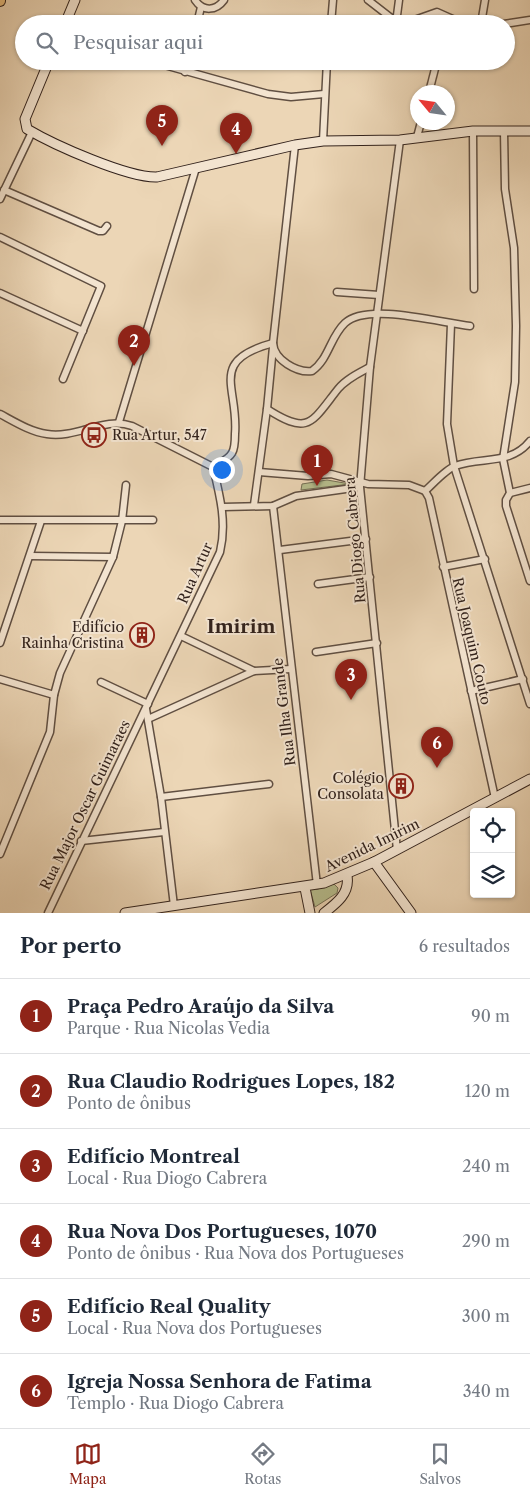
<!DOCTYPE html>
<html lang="pt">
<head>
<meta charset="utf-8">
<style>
  :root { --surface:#fff; --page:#f6f6f7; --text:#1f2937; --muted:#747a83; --line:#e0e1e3; --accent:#8f2418 }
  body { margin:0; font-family:"Libre Caslon Text",serif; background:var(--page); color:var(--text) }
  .controls { position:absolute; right:15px; bottom:15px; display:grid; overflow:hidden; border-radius:5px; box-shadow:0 1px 4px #0004 }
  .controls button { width:45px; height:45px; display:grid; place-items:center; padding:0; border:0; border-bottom:1px solid var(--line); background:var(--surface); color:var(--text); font:25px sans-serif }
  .compass { position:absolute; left:410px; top:85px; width:45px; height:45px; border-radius:50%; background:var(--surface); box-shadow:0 1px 4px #0004; rotate:299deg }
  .you { position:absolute; left:221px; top:469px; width:18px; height:18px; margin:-12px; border:4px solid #fff; border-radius:50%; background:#1a73e8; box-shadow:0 0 0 8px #1a73e833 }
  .badge { display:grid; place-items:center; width:32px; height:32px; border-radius:50%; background:var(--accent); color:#fff; font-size:16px; font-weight:700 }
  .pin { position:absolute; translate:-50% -41px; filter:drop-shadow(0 1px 2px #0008) }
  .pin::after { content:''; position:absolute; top:26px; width:18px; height:15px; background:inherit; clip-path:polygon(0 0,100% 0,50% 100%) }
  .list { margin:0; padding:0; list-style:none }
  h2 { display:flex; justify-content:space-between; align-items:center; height:65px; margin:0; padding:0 20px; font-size:21px }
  h2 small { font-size:16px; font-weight:400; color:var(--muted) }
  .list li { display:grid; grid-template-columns:32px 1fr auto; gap:15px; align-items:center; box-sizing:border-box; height:75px; padding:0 20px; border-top:1px solid var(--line) }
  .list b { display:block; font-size:19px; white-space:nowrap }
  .list p { margin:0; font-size:16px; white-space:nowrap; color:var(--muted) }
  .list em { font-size:16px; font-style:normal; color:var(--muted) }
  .icon { flex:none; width:28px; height:28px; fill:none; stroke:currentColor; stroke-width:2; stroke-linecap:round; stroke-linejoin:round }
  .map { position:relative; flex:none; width:530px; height:913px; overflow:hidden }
  .search { position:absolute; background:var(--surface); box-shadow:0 1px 4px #0004; left:15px; right:15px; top:15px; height:55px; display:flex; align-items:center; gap:12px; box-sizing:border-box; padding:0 18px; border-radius:28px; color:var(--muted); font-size:19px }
  .sheet { height:515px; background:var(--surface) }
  nav { display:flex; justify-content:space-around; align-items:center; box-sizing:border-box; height:70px; border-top:1px solid var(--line); background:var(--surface); font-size:14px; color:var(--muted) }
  nav a { display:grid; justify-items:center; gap:2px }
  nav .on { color:var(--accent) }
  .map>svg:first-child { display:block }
  .green { fill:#b7be8e; stroke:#747055 }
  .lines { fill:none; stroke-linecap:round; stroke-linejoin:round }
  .street-casing { stroke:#604f42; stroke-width:9 }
  .secondary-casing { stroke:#32221c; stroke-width:11 }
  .primary-casing { stroke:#32221c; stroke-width:12 }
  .street { stroke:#f3e4d0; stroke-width:6 }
  .secondary { stroke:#f3e4d0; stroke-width:9 }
  .primary { stroke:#e6bb7b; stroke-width:10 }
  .labels { text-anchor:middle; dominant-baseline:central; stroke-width:4; stroke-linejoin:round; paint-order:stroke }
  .poi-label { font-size:14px; fill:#32221c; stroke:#f3e4d0; text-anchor:end }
  .street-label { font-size:14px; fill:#32221c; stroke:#f3e4d0 }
  .district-label { font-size:19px; font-weight:bold; fill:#32221c; stroke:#f3e4d0 }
</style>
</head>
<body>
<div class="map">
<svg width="530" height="913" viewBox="0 0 530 913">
  <rect width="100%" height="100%" fill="#ecd6b6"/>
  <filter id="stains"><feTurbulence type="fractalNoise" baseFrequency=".004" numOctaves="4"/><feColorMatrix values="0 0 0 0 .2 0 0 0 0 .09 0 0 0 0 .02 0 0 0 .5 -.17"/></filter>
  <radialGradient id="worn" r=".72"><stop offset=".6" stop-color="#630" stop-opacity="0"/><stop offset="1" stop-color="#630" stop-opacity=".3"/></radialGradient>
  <g class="green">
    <path d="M327,480L350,484L301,490L302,484Z"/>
    <path d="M334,884L338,888L337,893L315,907L310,889Z"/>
  </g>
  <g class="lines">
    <defs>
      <g id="street">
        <path d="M195,0C203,12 216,11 224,0"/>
        <path d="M368,0L399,24"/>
        <path d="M396,23L399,0"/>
        <path d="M197,24L201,7"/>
        <path d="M331,24L333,0"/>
        <path d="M403,24L437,12L464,24"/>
        <path d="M481,24L485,0"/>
        <path d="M504,24L530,20"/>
        <path d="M150,61L268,94L291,97L324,94"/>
        <path d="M185,72L188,61"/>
        <path d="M429,92L437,61"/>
        <path d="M473,131L474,289"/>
        <path d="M504,131L505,189L514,248L516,326L515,382L503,459L510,493L506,500V506L530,581"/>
        <path d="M417,137L421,122"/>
        <path d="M323,141L327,61"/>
        <path d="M295,145L273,343C274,360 297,373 312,371C329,359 330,337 345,323C368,302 441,323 470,326"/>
        <path d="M4,190L99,231H103L107,226"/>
        <path d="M0,199L32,132"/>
        <path d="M0,237L101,286L63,379"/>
        <path d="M337,292L379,295"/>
        <path d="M0,293L83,331"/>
        <path d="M451,324L447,424L454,466L530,704"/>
        <path d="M267,409C309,436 311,423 338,389C346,379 359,373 370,367"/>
        <path d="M0,414C15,422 31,432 47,434C76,439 104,416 132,426L213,467C220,496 227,523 220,552L48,913"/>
        <path d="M119,422L196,168"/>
        <path d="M213,467C219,463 228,460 232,453C235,448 235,441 235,434C239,387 207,361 273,343"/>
        <path d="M259,472L308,476L331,474L368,484L409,485L425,491C433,484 445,470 455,466C482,456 510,466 530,441"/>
        <path d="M425,491L429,498L495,798"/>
        <path d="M510,493L530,488"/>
        <path d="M254,505L267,409L273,347"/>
        <path d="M273,506L317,885"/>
        <path d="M223,507L273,506L296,496L360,487"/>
        <path d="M0,520H153"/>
        <path d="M280,550L366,539"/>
        <path d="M30,556L113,557"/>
        <path d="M443,567L485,559"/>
        <path d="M318,584L370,577"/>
        <path d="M181,636L254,671"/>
        <path d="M0,643L41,521"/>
        <path d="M316,652L377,643"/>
        <path d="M0,679L54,695"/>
        <path d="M101,682L148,704"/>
        <path d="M471,691L523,679"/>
        <path d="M146,709L161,797L174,906"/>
        <path d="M148,719L254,671L291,669"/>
        <path d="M161,797L269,784"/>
        <path d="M81,841L164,832"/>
        <path d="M397,850L360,487L370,367L400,140"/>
        <path d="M0,854L50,732L54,695L60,673L113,557L122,521L126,485"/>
      </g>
      <g id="secondary">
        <path d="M65,24L75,0"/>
        <path d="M49,61L25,119L27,129C54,145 128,178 157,177L295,145L323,141L400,140L473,131H530"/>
        <path d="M374,862L411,913"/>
        <path d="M305,888L310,913"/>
        <path d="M125,913L324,883L374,862L530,779"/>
        <path d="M324,913C337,903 350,893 347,876"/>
      </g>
      <path id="primary" d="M0,1V0"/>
    </defs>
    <use href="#street" class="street-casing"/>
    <use href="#secondary" class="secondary-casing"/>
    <use href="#primary" class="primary-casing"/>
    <use href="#street" class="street"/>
    <use href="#secondary" class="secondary"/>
    <use href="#primary" class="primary"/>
  </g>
  <defs>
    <symbol id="bus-ring" viewBox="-11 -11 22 22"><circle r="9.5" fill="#f3e4d0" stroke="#8f2418" stroke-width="1.5"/><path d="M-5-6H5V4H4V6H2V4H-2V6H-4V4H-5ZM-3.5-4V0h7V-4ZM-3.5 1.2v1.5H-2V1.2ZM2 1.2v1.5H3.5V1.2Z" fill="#8f2418"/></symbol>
    <symbol id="building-ring" viewBox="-11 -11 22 22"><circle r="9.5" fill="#f3e4d0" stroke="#8f2418" stroke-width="1.5"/><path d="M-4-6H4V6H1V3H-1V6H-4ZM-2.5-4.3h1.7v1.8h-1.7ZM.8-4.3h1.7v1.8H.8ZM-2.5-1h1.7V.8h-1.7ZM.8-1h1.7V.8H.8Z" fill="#8f2418"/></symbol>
  </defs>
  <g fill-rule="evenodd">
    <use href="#bus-ring" x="80" y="421" width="28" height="28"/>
    <use href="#building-ring" x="128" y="621" width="28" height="28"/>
    <use href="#building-ring" x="387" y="772" width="28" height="28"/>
  </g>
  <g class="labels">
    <g class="poi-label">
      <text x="112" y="435" text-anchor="start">Rua Artur, 547</text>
      <text x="124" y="627">Edifício<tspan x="124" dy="16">Rainha Cristina</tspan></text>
      <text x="384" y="778">Colégio<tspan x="384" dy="16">Consolata</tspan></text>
    </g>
    <g class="street-label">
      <text transform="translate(355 540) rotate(-95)">Rua Diogo Cabrera</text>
      <text transform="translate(195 573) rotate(-66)">Rua Artur</text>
      <text transform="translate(472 641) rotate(77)">Rua Joaquim Couto</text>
      <text transform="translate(284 712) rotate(-97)">Rua Ilha Grande</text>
      <text transform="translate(85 805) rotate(-64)">Rua Major Oscar Guimaraes</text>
      <text transform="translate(372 845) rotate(-26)">Avenida Imirim</text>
    </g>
    <g class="district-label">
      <text x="241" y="626">Imirim</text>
    </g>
  </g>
  <rect width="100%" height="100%" filter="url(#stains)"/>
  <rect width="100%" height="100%" fill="url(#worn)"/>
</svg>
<div class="controls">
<button><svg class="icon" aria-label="locate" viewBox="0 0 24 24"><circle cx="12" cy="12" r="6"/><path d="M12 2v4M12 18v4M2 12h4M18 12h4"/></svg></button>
<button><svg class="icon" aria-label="layers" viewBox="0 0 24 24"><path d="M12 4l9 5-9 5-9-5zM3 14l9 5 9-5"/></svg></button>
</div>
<svg class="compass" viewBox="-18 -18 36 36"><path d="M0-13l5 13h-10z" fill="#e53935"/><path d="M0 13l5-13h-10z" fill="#747a83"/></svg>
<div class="you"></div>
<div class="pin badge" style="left:317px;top:486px">1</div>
<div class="pin badge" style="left:134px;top:366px">2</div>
<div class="pin badge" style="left:351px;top:700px">3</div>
<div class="pin badge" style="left:236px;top:154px">4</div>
<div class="pin badge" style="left:162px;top:146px">5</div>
<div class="pin badge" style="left:437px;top:768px">6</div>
<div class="search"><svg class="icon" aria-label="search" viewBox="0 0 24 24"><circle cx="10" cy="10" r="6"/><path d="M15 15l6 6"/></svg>Pesquisar aqui</div>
</div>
<section class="sheet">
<h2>Por perto<small>6 resultados</small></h2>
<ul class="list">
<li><span class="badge">1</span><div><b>Praça Pedro Araújo da Silva</b><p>Parque · Rua Nicolas Vedia</p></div><em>90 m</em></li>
<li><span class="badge">2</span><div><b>Rua Claudio Rodrigues Lopes, 182</b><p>Ponto de ônibus</p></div><em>120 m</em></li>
<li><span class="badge">3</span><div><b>Edifício Montreal</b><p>Local · Rua Diogo Cabrera</p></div><em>240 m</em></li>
<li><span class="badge">4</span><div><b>Rua Nova Dos Portugueses, 1070</b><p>Ponto de ônibus · Rua Nova dos Portugueses</p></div><em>290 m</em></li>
<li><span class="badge">5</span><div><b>Edifício Real Quality</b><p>Local · Rua Nova dos Portugueses</p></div><em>300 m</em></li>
<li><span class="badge">6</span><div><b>Igreja Nossa Senhora de Fatima</b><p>Templo · Rua Diogo Cabrera</p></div><em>340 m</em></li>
</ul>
</section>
<nav>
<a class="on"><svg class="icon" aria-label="map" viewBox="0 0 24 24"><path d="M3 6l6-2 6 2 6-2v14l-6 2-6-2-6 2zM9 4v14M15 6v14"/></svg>Mapa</a>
<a><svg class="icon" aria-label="directions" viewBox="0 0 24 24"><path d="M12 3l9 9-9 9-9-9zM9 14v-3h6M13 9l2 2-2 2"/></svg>Rotas</a>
<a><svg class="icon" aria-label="saved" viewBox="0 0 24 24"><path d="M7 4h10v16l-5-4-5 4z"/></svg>Salvos</a>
</nav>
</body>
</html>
